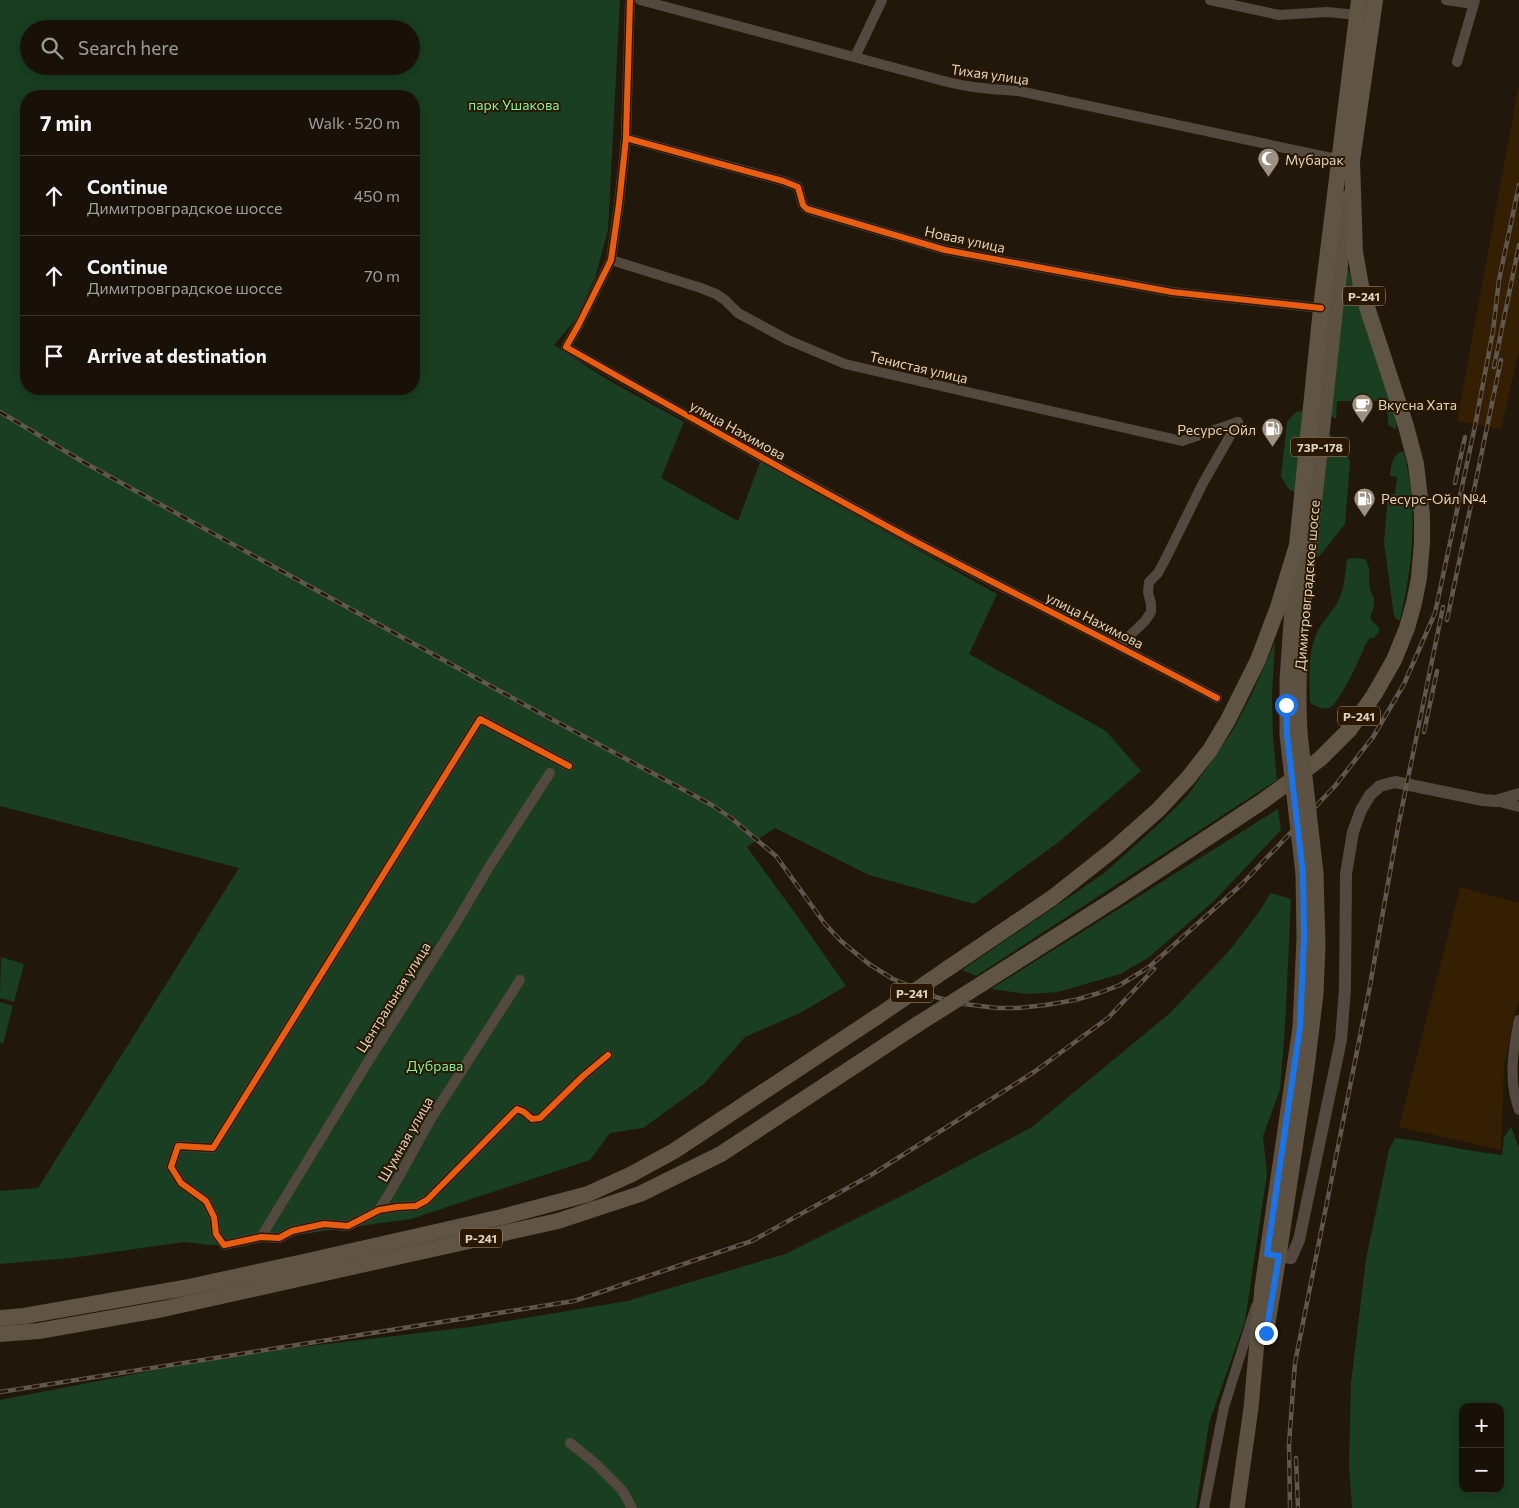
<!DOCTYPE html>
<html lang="en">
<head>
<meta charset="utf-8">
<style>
  :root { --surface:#191108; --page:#221a12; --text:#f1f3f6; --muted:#9f9d9c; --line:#373129 }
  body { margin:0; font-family:Commissioner,sans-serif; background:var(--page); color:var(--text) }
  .controls { position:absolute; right:15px; bottom:15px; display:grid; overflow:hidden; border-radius:10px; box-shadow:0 2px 12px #0003 }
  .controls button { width:45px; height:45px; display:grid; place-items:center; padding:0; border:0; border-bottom:1px solid var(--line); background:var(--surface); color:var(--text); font:25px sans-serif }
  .stop { position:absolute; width:15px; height:15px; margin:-11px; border:4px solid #1a73e8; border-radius:50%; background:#fff }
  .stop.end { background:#1a73e8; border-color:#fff; box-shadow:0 1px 5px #0008 }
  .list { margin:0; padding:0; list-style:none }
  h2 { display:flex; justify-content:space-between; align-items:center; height:65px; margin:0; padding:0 20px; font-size:21px }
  h2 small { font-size:16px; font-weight:400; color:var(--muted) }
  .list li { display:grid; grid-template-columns:32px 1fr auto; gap:15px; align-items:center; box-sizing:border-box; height:80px; padding:0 20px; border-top:1px solid var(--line) }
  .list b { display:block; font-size:19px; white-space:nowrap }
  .list p { margin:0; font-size:16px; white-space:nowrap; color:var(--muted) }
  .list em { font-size:16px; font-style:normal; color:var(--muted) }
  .icon { flex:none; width:28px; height:28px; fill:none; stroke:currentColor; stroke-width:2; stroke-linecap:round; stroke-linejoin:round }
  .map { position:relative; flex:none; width:1519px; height:1508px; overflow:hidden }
  .search { position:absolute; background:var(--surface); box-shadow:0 2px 12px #0003; left:20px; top:20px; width:400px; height:55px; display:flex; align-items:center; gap:12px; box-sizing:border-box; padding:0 18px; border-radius:28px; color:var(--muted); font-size:19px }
  .panel { position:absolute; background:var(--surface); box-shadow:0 2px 12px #0003; left:20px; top:90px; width:400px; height:305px; border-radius:20px }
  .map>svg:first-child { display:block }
  .built { fill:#351f02 }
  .green { fill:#193e21; fill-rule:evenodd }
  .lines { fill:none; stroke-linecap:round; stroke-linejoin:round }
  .minor { stroke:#53493f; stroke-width:10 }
  .tertiary { stroke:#53493f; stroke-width:12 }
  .primary { stroke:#5d5141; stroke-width:15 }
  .trunk { stroke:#605444; stroke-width:16 }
  .rail-casing { stroke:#60584f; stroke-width:4.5 }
  .rail { stroke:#2b1801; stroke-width:2.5; stroke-dasharray:8; stroke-linecap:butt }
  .primary-bridge { stroke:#5d5141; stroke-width:15 }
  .trunk-bridge { stroke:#605444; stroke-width:16 }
  .cycleway-casing { stroke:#2b1801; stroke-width:9 }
  .cycleway { stroke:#e95d12; stroke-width:6 }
  .route { stroke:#1a73e8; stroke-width:6 }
  .labels { text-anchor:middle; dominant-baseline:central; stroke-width:4; stroke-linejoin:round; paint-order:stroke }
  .shield { fill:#2b1801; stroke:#a99a8a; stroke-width:1 }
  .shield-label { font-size:12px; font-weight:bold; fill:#dfd2c4 }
  .street-label { font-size:14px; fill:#dfd2c4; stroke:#2b1801 }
  .park-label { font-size:14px; fill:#81f09d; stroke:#2b1801 }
  .poi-label { font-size:14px; fill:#dfd2c4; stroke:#2b1801; text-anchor:start }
</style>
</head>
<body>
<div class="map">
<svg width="1519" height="1508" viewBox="0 0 1519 1508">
  <rect width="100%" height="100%" fill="#21170b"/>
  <g class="built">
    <path d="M1519,83V350L1501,429L1457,421Z"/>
    <path d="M1460,887L1519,903V998L1504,1065L1501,1150L1399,1127Z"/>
  </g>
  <g class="green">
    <path d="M0,0H620L608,230L595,278L576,319L554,345L608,380L684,422L661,478L738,521L760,462L997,594L969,654L1106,731L1141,771L1060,841L974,904L869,875L775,828L747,847L800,920L846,986L800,1013L745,1037L704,1084L643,1128L610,1133L590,1160L411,1219L224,1245H210L184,1242L71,1258L0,1264V1191L38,1188L239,868L0,806ZM29,29H411V66H29ZM26,96H414V389H26Z"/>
    <path d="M1349,270L1392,407L1396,421V429L1388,425C1388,414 1388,409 1380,401H1337L1336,419L1329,415L1347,271Z"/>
    <path d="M1303,411L1295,492C1288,491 1284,482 1281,476L1287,422L1296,412Z"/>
    <path d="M1330,434L1348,456L1350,463L1345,524L1318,558L1314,554L1327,435Z"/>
    <path d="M1403,451C1407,459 1407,469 1409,478C1417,527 1411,572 1400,620H1397L1394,616L1384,542L1388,494H1395L1397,477L1390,476C1391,465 1392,455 1403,451Z"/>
    <path d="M1352,558L1365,559C1373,571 1367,577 1370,589C1371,593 1374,597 1374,600C1375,615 1363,616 1379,627V632L1374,638H1370L1367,642C1361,655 1341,702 1329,708C1324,710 1314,706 1310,702C1309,683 1308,655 1315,637C1321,621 1334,612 1340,597C1345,586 1345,572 1347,559Z"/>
    <path d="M1275,642L1272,694L1273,737L1277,780L976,976L962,970L1103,874L1160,823L1188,795L1233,730L1252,694Z"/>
    <path d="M1278,809L1281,830L1215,900L1148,958L1120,974L1058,992L1028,994L991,989Z"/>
    <path d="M1271,893L1291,899L1285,1027L1280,1090L1263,1136L1267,1174L1245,1321L1209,1423L1196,1508H0V1400L233,1355L470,1327L627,1301L785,1254L913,1190L1032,1127L1170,1013L1229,951L1256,916Z"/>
    <path d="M1,957L24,964L14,1002L0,998Z"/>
    <path d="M0,1002L13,1006L3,1044L0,1043Z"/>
    <path d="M1511,1127L1519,1147V1508H1352L1349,1465L1351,1383L1366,1259L1389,1150L1395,1138C1431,1142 1466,1151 1502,1155L1504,1137ZM1463,1407H1500V1489H1463Z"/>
  </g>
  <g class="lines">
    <g class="minor">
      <path d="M630,0L626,138L619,204L611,260L579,324L566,347C682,413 798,478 916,542C1016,595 1118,645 1217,698"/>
      <path d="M640,0L929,77C962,87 985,89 1019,91L1327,157L1340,158"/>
      <path d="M1210,0L1279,15L1327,12L1357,15"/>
      <path d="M1446,0L1473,4"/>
      <path d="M855,57L882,0"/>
      <path d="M1457,62L1475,0"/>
      <path d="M626,138L783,181L798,187L803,205L807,209L945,250L1172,292L1321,308"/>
      <path d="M611,260L701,288L716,294L725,300L738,313L788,340L845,364L1182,441L1238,422"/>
      <path d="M1119,646L1145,621L1151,612V604L1148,592L1149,582L1158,573L1167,556L1203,483L1238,422"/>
      <path d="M569,766L480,719L213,1148L178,1146L171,1167L181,1183L206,1201L214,1217L216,1234L224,1245L261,1237L279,1238L292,1231L324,1224L348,1226L379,1210L397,1207L416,1206L427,1200L517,1109L524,1112L532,1119L540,1118L583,1076L608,1055"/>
      <path d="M1496,801L1519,807"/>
      <path d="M1519,1020C1513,1049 1508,1081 1519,1110"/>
      <path d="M379,1210L392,1189L432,1117L520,980"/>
      <path d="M261,1237L366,1065L456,923L489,867L550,773"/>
      <path d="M570,1443L596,1464L622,1490L632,1508"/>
      <path d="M1204,1508L1224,1407L1256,1306"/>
    </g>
    <path class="tertiary" d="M1270,1255L1291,1258L1299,1240L1341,1040L1345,988L1346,874L1353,832L1361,810L1370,795L1380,786L1395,782L1483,800L1496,801L1519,794"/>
    <g class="primary">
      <path d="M1300,733C1296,664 1305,594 1312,525C1323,416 1335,307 1348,197"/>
      <path d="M1287,735V680L1295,564"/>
      <path d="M1268,1323L1279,1256L1307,1068L1316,994L1318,946L1316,873"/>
      <path d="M1237,1508L1251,1408L1262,1287L1300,1027L1304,938L1303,874"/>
    </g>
    <g class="trunk">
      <path d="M947,969L1052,898L1114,849L1158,810L1188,778L1210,750L1228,720L1258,660L1278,607L1297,545L1321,308L1359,0"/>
      <path d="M983,983L1115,899L1263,801L1320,759L1350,729L1374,695L1394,660L1407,628L1414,603L1419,578L1422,542V515L1416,464L1406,426L1368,310L1361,286L1355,252L1352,161L1375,0"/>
      <path d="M0,1318L24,1316L184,1288L299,1263L502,1217L588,1194L632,1174L674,1151L878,1016"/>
      <path d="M0,1334L39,1331L163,1309L558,1221L640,1194L721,1154L918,1024"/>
    </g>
    <defs>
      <g id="rail">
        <path d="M1494,367L1519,245"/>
        <path d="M0,412L85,463L527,706L712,805L731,818L776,856L825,924L841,941L869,964L893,979L936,997L956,1003L997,1008H1018L1046,1005L1075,1000L1099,993L1120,985L1149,967L1241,885L1335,786L1373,737L1404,684L1435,613L1475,426L1493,331L1499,280L1519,185"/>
        <path d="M1455,483L1465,437"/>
        <path d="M1447,620L1501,360"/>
        <path d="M1424,732L1437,671"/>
        <path d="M0,1392L574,1301L752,1241L871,1175L1034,1072L1108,1018L1154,969"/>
        <path d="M1296,1458L1298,1508"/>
        <path d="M1290,1508L1289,1444L1295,1363L1369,991L1398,827L1443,607"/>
      </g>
    </defs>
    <use href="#rail" class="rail-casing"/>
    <use href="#rail" class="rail"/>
    <g class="primary-bridge">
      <path d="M1300,733L1316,873"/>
      <path d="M1287,735L1303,874"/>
    </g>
    <g class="trunk-bridge">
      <path d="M878,1016L947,969"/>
      <path d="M918,1024L983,983"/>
    </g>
    <defs>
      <g id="cycleway">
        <path d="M630,0L626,138L619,204L611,260L579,324L566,347C682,413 798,478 916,542C1016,595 1118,645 1217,698"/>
        <path d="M626,138L783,181L798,187L803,205L807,209L945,250L1172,292L1321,308"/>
        <path d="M569,766L480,719L213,1148L178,1146L171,1167L181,1183L206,1201L214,1217L216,1234L224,1245L261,1237L279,1238L292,1231L324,1224L348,1226L379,1210L397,1207L416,1206L427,1200L517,1109L524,1112L532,1119L540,1118L583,1076L608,1055"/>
      </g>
    </defs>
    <use href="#cycleway" class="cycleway-casing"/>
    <use href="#cycleway" class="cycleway"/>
  </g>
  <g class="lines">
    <path class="route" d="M1266,1333L1279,1256L1267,1254L1300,1027L1304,938L1303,874L1287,735L1286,705"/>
  </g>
  <defs>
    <symbol id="mosque-pin" viewBox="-11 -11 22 30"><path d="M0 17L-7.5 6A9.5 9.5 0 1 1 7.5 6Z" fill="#9c9183" stroke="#2b1801"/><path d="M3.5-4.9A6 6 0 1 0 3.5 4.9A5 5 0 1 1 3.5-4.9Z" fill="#fff"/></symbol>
    <symbol id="cafe-pin" viewBox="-11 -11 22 30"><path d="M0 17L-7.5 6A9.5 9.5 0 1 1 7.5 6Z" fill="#9c9183" stroke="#2b1801"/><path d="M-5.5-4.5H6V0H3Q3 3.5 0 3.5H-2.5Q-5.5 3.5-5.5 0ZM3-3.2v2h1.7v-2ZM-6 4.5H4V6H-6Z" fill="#fff"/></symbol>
    <symbol id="fuel-pin" viewBox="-11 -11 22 30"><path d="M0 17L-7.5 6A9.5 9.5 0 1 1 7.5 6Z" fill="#9c9183" stroke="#2b1801"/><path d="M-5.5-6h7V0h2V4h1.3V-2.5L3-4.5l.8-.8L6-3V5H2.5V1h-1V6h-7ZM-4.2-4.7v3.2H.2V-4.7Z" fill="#fff"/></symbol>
  </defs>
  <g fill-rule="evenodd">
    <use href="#mosque-pin" x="1256" y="146" width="25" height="34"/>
    <use href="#cafe-pin" x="1350" y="392" width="25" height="34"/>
    <use href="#fuel-pin" x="1260" y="416" width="25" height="34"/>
    <use href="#fuel-pin" x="1352" y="486" width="25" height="34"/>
  </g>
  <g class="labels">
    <g class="shield">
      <rect x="1343" y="286.5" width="42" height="19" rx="4"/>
      <rect x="1291" y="437.5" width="58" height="19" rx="4"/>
      <rect x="1338" y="706.5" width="42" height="19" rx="4"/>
      <rect x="891" y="983.5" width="42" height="19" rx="4"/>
      <rect x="460" y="1228.5" width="42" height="19" rx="4"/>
    </g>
    <g class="shield-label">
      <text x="1364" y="296">Р-241</text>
      <text x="1320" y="447">73Р-178</text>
      <text x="1359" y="716">Р-241</text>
      <text x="912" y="993">Р-241</text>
      <text x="481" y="1238">Р-241</text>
    </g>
    <g class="street-label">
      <text transform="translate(990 74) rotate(8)">Тихая улица</text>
      <text transform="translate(965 239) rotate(12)">Новая улица</text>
      <text transform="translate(919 367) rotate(13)">Тенистая улица</text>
      <text transform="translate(738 430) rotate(29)">улица Нахимова</text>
      <text transform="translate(1307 585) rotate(-85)">Димитровградское шоссе</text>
      <text transform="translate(1095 620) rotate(27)">улица Нахимова</text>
      <text transform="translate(393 997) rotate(-58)">Центральная улица</text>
      <text transform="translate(405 1139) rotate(-60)">Шумная улица</text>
    </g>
    <g class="park-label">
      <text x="514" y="104">парк Ушакова</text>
      <text x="435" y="1065">Дубрава</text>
    </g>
    <g class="poi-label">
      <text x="1285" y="159">Мубарак</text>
      <text x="1378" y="404">Вкусна Хата</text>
      <text x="1256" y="429" text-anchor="end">Ресурс-Ойл</text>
      <text x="1381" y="498">Ресурс-Ойл №4</text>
    </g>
  </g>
</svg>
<div class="controls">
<button>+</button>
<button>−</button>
</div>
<div class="stop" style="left:1286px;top:705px"></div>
<div class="stop end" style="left:1266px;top:1333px"></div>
<div class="search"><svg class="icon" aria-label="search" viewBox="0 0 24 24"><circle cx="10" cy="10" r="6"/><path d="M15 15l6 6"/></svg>Search here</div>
<section class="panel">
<h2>7 min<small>Walk · 520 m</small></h2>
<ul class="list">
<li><svg class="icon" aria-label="ahead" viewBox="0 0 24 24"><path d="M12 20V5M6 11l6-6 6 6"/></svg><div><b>Continue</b><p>Димитровградское шоссе</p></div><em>450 m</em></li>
<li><svg class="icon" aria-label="ahead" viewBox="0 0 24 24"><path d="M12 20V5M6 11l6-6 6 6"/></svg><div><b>Continue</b><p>Димитровградское шоссе</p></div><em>70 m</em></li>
<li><svg class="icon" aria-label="arrive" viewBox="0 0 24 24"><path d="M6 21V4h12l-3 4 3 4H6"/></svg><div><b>Arrive at destination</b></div></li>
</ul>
</section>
</div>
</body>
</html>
